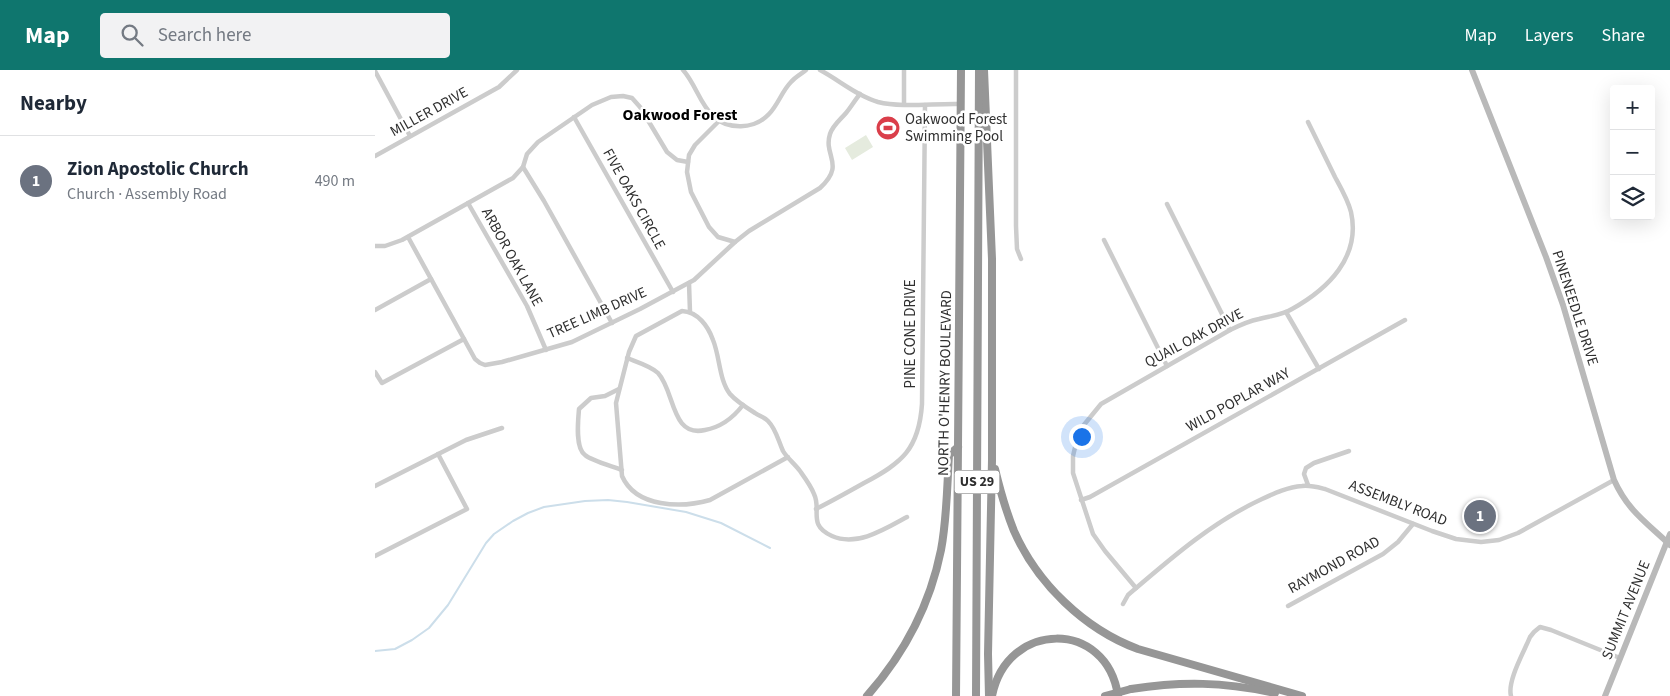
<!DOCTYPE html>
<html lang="en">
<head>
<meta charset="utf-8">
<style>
  :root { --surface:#fff; --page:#f2f2f3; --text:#1f2937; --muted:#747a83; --line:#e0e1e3; --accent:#0f766e }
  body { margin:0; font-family:"Source Sans 3",sans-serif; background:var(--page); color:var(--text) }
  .controls { position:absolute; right:15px; top:15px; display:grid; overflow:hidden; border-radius:5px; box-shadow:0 5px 20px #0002 }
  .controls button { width:45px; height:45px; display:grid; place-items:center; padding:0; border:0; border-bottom:1px solid var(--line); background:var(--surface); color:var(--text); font:25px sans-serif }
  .you { position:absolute; left:706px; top:366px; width:18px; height:18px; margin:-12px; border:4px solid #fff; border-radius:50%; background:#1a73e8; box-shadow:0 0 0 8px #1a73e833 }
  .badge { display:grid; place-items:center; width:32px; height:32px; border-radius:50%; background:var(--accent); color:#fff; font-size:16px; font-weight:700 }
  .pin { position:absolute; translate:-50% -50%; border:2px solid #fff; box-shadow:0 1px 5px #0006 }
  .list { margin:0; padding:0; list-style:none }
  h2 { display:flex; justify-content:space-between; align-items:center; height:65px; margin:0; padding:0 20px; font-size:21px }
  h2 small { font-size:16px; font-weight:400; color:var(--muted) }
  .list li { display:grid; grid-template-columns:32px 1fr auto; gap:15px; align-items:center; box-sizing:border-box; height:90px; padding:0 20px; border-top:1px solid var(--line) }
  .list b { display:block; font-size:19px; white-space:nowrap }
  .list p { margin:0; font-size:16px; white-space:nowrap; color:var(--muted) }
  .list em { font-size:16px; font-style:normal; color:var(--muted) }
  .icon { flex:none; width:28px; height:28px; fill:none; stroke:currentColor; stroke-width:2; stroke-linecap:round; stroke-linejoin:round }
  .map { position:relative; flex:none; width:1295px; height:626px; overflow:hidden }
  header { display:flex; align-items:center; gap:30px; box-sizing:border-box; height:70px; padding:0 25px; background:var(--accent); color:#fff }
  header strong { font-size:24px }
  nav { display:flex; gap:28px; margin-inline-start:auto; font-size:18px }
  .search { width:350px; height:45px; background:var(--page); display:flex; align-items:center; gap:12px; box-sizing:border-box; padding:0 18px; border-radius:5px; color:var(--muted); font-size:19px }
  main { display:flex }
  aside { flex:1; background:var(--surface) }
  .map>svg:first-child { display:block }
  .green { fill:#e5ebde }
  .water { fill:#ccdeea }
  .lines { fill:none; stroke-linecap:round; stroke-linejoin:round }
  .stream { stroke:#ccdeea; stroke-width:2 }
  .street { stroke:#ccc; stroke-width:4.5 }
  .secondary { stroke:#b9b9b9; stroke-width:6 }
  .highway { stroke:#969696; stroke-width:8 }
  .highway-bridge { stroke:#969696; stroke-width:8 }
  .labels { text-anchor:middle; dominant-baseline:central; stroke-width:5; stroke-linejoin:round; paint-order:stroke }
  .shield { fill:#fff; stroke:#6d6d6d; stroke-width:1 }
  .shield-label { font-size:14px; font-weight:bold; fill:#2f2f2f }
  .street-label { font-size:15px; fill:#2f2f2f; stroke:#fff }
  .poi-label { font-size:15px; fill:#2f2f2f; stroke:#fff; text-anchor:start }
  .neighbourhood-label { font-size:16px; font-weight:bold; fill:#000; stroke:#fff }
</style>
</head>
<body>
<header>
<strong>Map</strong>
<div class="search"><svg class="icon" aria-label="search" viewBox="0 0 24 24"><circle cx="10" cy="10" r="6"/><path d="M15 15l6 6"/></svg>Search here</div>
<nav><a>Map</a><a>Layers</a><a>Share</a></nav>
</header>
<main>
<aside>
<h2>Nearby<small></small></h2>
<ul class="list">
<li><span class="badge" style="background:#6b7280">1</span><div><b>Zion Apostolic Church</b><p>Church · Assembly Road</p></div><em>490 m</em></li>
</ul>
</aside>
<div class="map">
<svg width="1295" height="626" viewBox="0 0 1295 626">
  <rect width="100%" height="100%" fill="#fff"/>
  <path class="green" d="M491,65L498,77L477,90L470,78Z"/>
  <path class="water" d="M519,50L523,57L507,67L503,60Z"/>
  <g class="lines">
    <path class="stream" d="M0,581L20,579L37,570L54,558L73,535L111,473L119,464L138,451L153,443L169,437L210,431L233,430L252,432L311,442L346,453L395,478"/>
    <g class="street">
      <path d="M308,0C320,13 325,34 338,46C353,60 379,60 394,44C403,35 407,21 416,12C420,7 426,4 431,0"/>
      <path d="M445,0C464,10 482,26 503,32C527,38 560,33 586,34"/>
      <path d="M641,0V156L642,179L646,189"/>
      <path d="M0,1L35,66"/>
      <path d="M529,34V0"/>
      <path d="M199,47L298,222"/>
      <path d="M344,51L320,75L314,85L312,102L316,122L334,157L343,167L360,172L374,161L445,118C471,94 448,86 455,64C458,55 465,50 471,43C476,37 480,30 485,24"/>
      <path d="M0,86L124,17L142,0"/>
      <path d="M148,97L169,131L237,253"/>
      <path d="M93,133L152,236L171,280"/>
      <path d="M792,134L855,260"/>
      <path d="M33,167L100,289L105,293L110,295L127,292L197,272L265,239L319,210L360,172"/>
      <path d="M729,170L792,296"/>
      <path d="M0,176H10L27,170L138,108L148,97L152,84L163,72L217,35L236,27L248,26L257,28L265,37L292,82L302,90L313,92"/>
      <path d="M314,213L315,242"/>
      <path d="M0,240L56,209"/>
      <path d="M911,242L944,299"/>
      <path d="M252,288C262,292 276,296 283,303C300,321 296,368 330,360C347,357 358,348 368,335"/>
      <path d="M0,302L7,313L89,269"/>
      <path d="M244,319L230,326L216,328L204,339C203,351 200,378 210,385C217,391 237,396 247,400"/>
      <path d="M413,387L335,430C307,438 261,438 247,406L241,333L254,282L261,266L307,241C323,242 333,256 338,270C345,287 344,310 355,324C361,331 372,338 380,343C384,346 389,347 393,351C401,359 403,370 408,381C412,388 420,394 425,401C430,408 436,416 439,424C447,440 432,455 457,466C482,477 510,459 532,447"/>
      <path d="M933,415L929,404L931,398L939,393L974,381"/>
      <path d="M0,416L91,370L127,358"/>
      <path d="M706,430L715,427L1030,250"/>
      <path d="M441,439C457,431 473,422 489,413C527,393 544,379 547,334L550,35"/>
      <path d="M0,486L92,439L63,384"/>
      <path d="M761,518L730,481L718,464L698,403V386L702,369L708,356L726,334L855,260C865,255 874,251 884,249C895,246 907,245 917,239C953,219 986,187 976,142C973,130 966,118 960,107C951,89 942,70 933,52"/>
      <path d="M748,534L753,525C795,489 837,452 887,429C900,423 913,417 927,416C935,415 942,417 950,419L1057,461L1081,469L1106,472L1124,470L1143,463L1239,410"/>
      <path d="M913,536L1008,484L1023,472L1038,454"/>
      <path d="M1136,626C1132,611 1149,582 1155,567L1159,562L1165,557L1176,560L1245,588"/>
    </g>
    <g class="secondary">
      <path d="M1097,0L1171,187L1188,235L1239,410C1253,441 1271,452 1295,475"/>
      <path d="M1230,626L1295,464"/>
    </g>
    <g class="highway">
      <path d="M609,0L617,189V390L613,584L614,626"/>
      <path d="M620,399C625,420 631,441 639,461C662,513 709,559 763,579L927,626"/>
      <path d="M756,619C808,611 848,612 900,623"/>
      <path d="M492,626C529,584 555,535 566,480C572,449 572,416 574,385L583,377"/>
      <path d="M581,626L586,0"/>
      <path d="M601,626L604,0"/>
      <path d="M617,626C632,550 732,549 743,626"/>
    </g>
    <path class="highway-bridge" d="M730,626L756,619"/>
  </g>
  <defs>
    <symbol id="stadium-disc" viewBox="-11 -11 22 22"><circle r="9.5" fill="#da3e4a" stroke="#fff"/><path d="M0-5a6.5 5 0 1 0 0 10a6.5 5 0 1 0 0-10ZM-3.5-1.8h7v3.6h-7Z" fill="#fff"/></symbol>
  </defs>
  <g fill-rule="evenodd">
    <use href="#stadium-disc" x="499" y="44" width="28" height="28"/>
  </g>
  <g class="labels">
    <rect class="shield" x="579.5" y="400.5" width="45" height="23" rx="4"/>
    <g class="shield-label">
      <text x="602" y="412">US 29</text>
    </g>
    <g class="street-label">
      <text transform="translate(54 42) rotate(-29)">MILLER DRIVE</text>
      <text transform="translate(259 129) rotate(61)">FIVE OAKS CIRCLE</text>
      <text transform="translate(137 187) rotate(61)">ARBOR OAK LANE</text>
      <text transform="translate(1200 238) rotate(72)">PINENEEDLE DRIVE</text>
      <text transform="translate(222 243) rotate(-24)">TREE LIMB DRIVE</text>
      <text transform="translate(535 264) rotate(-90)">PINE CONE DRIVE</text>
      <text transform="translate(819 268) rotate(-28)">QUAIL OAK DRIVE</text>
      <text transform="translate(570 313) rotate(-89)">NORTH O'HENRY BOULEVARD</text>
      <text transform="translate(863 330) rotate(-29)">WILD POPLAR WAY</text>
      <text transform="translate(1023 433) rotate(21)">ASSEMBLY ROAD</text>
      <text transform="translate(959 495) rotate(-29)">RAYMOND ROAD</text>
      <text transform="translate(1251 540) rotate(-68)">SUMMIT AVENUE</text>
    </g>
    <g class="poi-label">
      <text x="530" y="49">Oakwood Forest<tspan x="530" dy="17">Swimming Pool</tspan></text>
    </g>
    <g class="neighbourhood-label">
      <text x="305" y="45">Oakwood Forest</text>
    </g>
  </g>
</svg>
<div class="controls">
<button>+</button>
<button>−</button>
<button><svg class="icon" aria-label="layers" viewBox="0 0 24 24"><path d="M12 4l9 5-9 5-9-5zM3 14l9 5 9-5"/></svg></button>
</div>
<div class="you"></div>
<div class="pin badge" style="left:1105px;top:446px;background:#6b7280">1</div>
</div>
</main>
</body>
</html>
